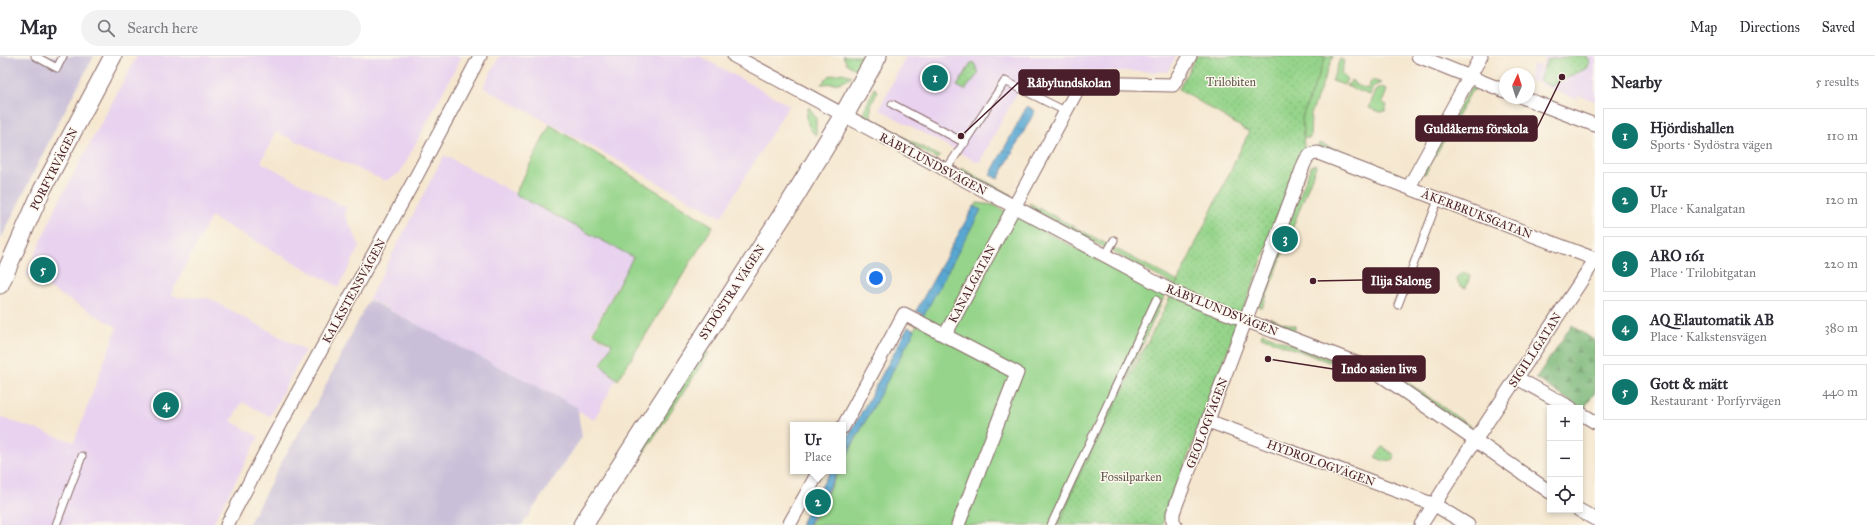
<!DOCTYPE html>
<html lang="en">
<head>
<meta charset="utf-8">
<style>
  :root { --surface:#fff; --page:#f2f2f3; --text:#2b2b33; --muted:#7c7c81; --line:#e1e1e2; --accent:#0f766e }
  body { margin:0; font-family:"IM FELL Great Primer",serif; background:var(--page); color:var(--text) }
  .controls { position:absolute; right:12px; bottom:12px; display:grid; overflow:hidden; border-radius:0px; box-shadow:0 2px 6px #0003 }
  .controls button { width:36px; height:36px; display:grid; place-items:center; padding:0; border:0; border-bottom:1px solid var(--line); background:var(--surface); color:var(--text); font:20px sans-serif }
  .compass { position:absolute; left:1499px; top:12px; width:36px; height:36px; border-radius:50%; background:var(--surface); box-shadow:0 2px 6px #0003; rotate:4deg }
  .you { position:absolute; left:876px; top:222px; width:14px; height:14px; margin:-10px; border:3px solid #fff; border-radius:50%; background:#1a73e8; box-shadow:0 0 0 6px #1a73e833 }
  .badge { display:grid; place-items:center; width:26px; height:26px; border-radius:50%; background:var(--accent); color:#fff; font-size:13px; font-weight:700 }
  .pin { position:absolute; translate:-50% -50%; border:2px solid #fff; box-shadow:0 1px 4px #0006 }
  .popup { position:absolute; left:790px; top:366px; width:56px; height:52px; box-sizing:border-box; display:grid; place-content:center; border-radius:0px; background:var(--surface); filter:drop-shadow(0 1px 3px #0005); font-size:13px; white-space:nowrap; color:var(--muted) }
  .popup b { font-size:15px; color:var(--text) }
  .popup::after { content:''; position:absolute; left:50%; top:100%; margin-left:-8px; border:8px solid transparent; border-top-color:var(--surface) }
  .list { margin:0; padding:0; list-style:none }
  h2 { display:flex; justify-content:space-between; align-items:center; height:52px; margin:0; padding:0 16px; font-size:17px }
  h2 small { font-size:13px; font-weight:400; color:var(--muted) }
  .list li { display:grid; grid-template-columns:26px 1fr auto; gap:12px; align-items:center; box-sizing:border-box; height:56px; margin:0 8px 8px; padding:0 8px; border:1px solid var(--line); border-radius:0px }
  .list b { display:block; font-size:15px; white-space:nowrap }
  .list p { margin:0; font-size:13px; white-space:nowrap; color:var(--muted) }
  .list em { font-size:13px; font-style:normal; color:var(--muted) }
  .icon { flex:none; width:22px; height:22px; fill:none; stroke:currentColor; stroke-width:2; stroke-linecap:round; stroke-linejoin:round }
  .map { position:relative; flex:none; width:1595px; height:469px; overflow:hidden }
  header { display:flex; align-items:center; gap:24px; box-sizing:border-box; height:56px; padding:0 20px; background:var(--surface); border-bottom:1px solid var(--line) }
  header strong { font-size:19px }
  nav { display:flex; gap:22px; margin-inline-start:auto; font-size:14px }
  .search { width:280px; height:36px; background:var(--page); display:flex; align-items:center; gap:10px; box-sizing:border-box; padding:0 14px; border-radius:22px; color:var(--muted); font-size:15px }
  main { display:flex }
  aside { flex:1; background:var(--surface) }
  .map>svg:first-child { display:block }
  .built { fill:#e8d2ef }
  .industrial { fill:#c9bfd8 }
  .green { fill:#95d48a; stroke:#707a5a }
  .forest { fill:url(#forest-firs); stroke:#616a50 }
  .park { fill:url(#park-dots); stroke:#707a5a }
  .water { fill:url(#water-ripples); stroke:#51637e }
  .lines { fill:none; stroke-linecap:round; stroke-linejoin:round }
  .service-casing { stroke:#866564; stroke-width:9 }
  .minor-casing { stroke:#866564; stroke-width:15 }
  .tertiary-casing { stroke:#866564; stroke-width:19 }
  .secondary-casing { stroke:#866564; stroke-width:21 }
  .service { stroke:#fff; stroke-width:7 }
  .minor { stroke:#fff; stroke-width:13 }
  .tertiary { stroke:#fff; stroke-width:17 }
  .secondary { stroke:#fff; stroke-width:19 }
  .labels { text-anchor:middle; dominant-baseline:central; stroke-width:3; stroke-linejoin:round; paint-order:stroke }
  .park-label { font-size:12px; fill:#605548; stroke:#fbf7ec }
  .street-label { font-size:12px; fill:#4a1f2b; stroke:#fbf7ec }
  .leader { fill:none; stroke:#4a1f2b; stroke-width:1.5 }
  .callout-dot { fill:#4a1f2b; stroke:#fbf7ec; stroke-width:1.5 }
  .callout { fill:#4a1f2b; stroke:#4a1f2b; stroke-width:1.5 }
  .callout-label { font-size:13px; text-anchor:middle; font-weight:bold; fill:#fff }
</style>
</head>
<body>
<header>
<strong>Map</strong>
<div class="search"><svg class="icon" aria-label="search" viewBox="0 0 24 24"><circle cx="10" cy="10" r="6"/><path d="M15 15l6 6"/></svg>Search here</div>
<nav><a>Map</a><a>Directions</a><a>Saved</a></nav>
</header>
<main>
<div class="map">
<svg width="1595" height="469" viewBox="0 0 1595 469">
  <defs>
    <pattern id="forest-firs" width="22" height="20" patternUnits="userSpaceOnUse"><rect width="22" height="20" fill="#78b676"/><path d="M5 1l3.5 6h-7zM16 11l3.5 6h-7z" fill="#649361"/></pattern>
    <pattern id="park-dots" width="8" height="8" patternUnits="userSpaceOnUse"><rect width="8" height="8" fill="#95d48a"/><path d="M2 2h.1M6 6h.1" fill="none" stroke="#82b677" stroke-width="1.8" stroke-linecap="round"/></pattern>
    <pattern id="water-ripples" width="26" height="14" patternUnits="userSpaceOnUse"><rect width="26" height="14" fill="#58a7d2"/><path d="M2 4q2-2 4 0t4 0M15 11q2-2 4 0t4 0" fill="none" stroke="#4b87ab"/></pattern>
  </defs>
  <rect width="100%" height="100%" fill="#fbf7ec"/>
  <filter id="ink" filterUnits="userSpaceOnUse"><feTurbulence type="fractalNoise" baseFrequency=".025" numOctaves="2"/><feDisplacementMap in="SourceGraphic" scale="8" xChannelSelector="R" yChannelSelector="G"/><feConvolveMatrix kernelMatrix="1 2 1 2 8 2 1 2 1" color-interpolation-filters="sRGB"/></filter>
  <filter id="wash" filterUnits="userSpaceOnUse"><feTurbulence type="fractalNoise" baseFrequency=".012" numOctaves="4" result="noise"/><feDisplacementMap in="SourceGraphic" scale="16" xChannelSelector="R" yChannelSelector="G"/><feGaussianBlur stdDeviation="0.9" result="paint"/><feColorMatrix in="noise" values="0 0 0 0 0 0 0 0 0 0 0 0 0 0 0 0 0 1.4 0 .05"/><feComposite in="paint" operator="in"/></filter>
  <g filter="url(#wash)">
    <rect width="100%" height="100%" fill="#f5e7cf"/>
    <g class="built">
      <path d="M137,0H462L400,117L385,125L276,76L261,106L347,152L344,157L360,190L339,231L211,161L171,238L178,241L208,242L305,294L270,360L242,346L231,365L259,381L212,469H0V361L74,386L117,271L26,219L57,149Z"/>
      <path d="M500,0H699L789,49L721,161L483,31Z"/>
      <path d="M906,0H1176L1167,16L1030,13L979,107L879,53Z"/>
      <path d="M1545,0H1595V45L1578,39L1577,43L1529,24V18L1533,8L1542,11Z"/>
      <path d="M444,99L633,201L591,277L611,289L600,309L618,320L594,364L369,243Z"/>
    </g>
    <g class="industrial">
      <path d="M0,0H94L58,67L0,185Z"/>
      <path d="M369,244L577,351L582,381L522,469H248L281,407L315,350Z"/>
    </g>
    <g class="green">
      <path d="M843,0H865L857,14L847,8Z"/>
      <path d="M1305,0H1333L1311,58L1310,82H1297Z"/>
      <path d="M1340,3L1344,5L1341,17L1347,23L1344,29L1332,25Z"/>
      <path d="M842,17L852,20L839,27L821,28L829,20Z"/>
      <path d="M1351,24L1354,26V28L1367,33L1372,24L1381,27L1373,31L1370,39L1346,30L1347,28L1349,29Z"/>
      <path d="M1473,30H1480L1471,36L1425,118L1422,116L1470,32Z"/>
      <path d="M875,32L877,36L871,50V62L869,65L866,62L864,54Z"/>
      <path d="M1381,32L1387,34L1382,47L1387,49L1385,55L1380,56L1369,52L1376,34Z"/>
      <path d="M809,51L816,63V79C808,74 804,60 809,51Z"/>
      <path d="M877,66L940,101L937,103L875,68Z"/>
      <path d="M550,69L713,170L618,324L601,309L612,288L593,277L633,201L515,138Z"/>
      <path d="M1319,87L1401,119L1397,120L1318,90Z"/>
      <path d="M1315,108L1316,110L1262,252L1257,250L1311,110Z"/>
      <path d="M961,112L1012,139L1007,140L962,115Z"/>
      <path d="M977,147L994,149L1165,239L1061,469H810L839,415H843V407L959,190Z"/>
      <path d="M1029,147L1182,228L1180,232L1032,153Z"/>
      <path d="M1271,262L1280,266L1296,270L1294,275L1267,265Z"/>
      <path d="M1262,277L1330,303L1329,306L1261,281Z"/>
      <path d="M1356,294L1379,306L1471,371H1467L1363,301Z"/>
      <path d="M705,295L709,297L626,424L622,422Z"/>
    </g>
    <path class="forest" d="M1572,269L1595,285V336L1583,354L1536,322Z"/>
    <g class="park">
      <path d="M1196,0H1326L1302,61L1304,93L1162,469H1059L1079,420L1164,254L1249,76L1179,33Z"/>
      <path d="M1571,0H1586L1589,5L1587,12L1551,30L1539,25L1547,4Z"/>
      <path d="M972,6L974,7L979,17L965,34L957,30Z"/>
      <path d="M1461,217L1470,220L1466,232C1460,230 1458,228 1457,222Z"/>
      <path d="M1383,391L1395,399L1392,404L1384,405L1375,401Z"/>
    </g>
    <g class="water">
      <path d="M1027,50L1035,55L998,123L990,119Z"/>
      <path d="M974,150L981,154L924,259L916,255Z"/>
      <path d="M908,271L915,274L843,406V390Z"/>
      <path d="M830,415H838L808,469H800Z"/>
    </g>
  </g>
  <g filter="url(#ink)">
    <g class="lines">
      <defs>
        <g id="service">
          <path d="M35,0L57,12L63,0"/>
          <path d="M892,48L965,87"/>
          <path d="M946,114L1005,25L1065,55"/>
          <path d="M1105,200L1114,184"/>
          <path d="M1398,249L1438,144"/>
          <path d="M56,469L82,400"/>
          <path d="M1051,469L1156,244"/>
        </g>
        <g id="minor">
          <path d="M734,0L1177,238L1372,313L1550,436"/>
          <path d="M1418,0L1505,35"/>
          <path d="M1524,42L1595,69"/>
          <path d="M1409,131L1481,0"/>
          <path d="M945,279L1081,27L1173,29L1190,0"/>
          <path d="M1517,322L1571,352"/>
          <path d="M1580,357L1595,366"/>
          <path d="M1208,365L1435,449L1468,469"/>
          <path d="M843,371L904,258L1017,317L958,469"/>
          <path d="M1579,454L1595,463"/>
          <path d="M227,469L275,378L417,119L480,0"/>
          <path d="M789,469L819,415"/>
          <path d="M1175,469L1173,465V457L1300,119C1304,109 1305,97 1318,97L1595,203"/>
          <path d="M1421,469L1468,395L1595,204"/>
        </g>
        <path id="tertiary" d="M0,229L42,134L113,0"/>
        <path id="secondary" d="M583,469L791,146L844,59L877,0"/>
      </defs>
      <use href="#service" class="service-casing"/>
      <use href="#minor" class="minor-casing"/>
      <use href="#tertiary" class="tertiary-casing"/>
      <use href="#secondary" class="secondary-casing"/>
      <use href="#service" class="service"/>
      <use href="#minor" class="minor"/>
      <use href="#tertiary" class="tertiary"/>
      <use href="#secondary" class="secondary"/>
    </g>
  </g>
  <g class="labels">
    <g class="park-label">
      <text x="1231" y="26">Trilobiten</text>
      <text x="1131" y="421">Fossilparken</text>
    </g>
    <g class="street-label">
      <text transform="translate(933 108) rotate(28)">RÅBYLUNDSVÄGEN</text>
      <text transform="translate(54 113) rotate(-63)">PORFYRVÄGEN</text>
      <text transform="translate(1477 158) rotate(21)">ÅKERBRUKSGATAN</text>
      <text transform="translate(972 228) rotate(-62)">KANALGATAN</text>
      <text transform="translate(354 235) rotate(-61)">KALKSTENSVÄGEN</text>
      <text transform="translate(732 236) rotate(-57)">SYDÖSTRA VÄGEN</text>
      <text transform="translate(1222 254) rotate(22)">RÅBYLUNDSVÄGEN</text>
      <text transform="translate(1535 294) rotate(-57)">SIGILLGATAN</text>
      <text transform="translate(1207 367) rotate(-69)">GEOLOGVÄGEN</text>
      <text transform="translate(1321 407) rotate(20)">HYDROLOGVÄGEN</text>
    </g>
  </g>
  <path class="leader" d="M961 80L1019 26M1562 21L1537 72M1313 225L1363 224M1268 303L1333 313"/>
  <g class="callout-dot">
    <circle cx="961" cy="80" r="4"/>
    <circle cx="1562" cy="21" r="4"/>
    <circle cx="1313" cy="225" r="4"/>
    <circle cx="1268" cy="303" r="4"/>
  </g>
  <g class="callout">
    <rect x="1019" y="14" width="100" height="25" rx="4"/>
    <rect x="1416" y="60" width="121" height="25" rx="4"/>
    <rect x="1363" y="212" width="76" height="25" rx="4"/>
    <rect x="1333" y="300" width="92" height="25" rx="4"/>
  </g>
  <g class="callout-label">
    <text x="1069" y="31">Råbylundskolan</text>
    <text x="1476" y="77">Guldåkerns förskola</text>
    <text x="1401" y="229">Ilija Salong</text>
    <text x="1379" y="317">Indo asien livs</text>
  </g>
</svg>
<div class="controls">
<button>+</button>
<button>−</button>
<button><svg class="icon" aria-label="locate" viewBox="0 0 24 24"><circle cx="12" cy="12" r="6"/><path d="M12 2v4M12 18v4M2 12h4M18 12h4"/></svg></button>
</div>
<svg class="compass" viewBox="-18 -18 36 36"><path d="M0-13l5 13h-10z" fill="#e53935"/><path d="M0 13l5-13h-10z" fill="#7c7c81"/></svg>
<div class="you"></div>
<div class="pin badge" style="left:935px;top:22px">1</div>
<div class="pin badge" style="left:818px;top:446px">2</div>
<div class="popup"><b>Ur</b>Place</div>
<div class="pin badge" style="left:1285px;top:183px">3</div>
<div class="pin badge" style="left:166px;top:349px">4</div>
<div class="pin badge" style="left:43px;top:214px">5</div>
</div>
<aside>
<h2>Nearby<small>5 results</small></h2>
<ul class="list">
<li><span class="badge">1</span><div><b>Hjördishallen</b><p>Sports · Sydöstra vägen</p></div><em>110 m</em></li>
<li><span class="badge">2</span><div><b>Ur</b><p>Place · Kanalgatan</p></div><em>120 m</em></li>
<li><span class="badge">3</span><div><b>ARO 161</b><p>Place · Trilobitgatan</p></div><em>220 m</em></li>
<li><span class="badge">4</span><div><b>AQ Elautomatik AB</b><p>Place · Kalkstensvägen</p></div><em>380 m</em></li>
<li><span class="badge">5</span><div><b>Gott &amp; mätt</b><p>Restaurant · Porfyrvägen</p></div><em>440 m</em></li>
</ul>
</aside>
</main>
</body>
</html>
